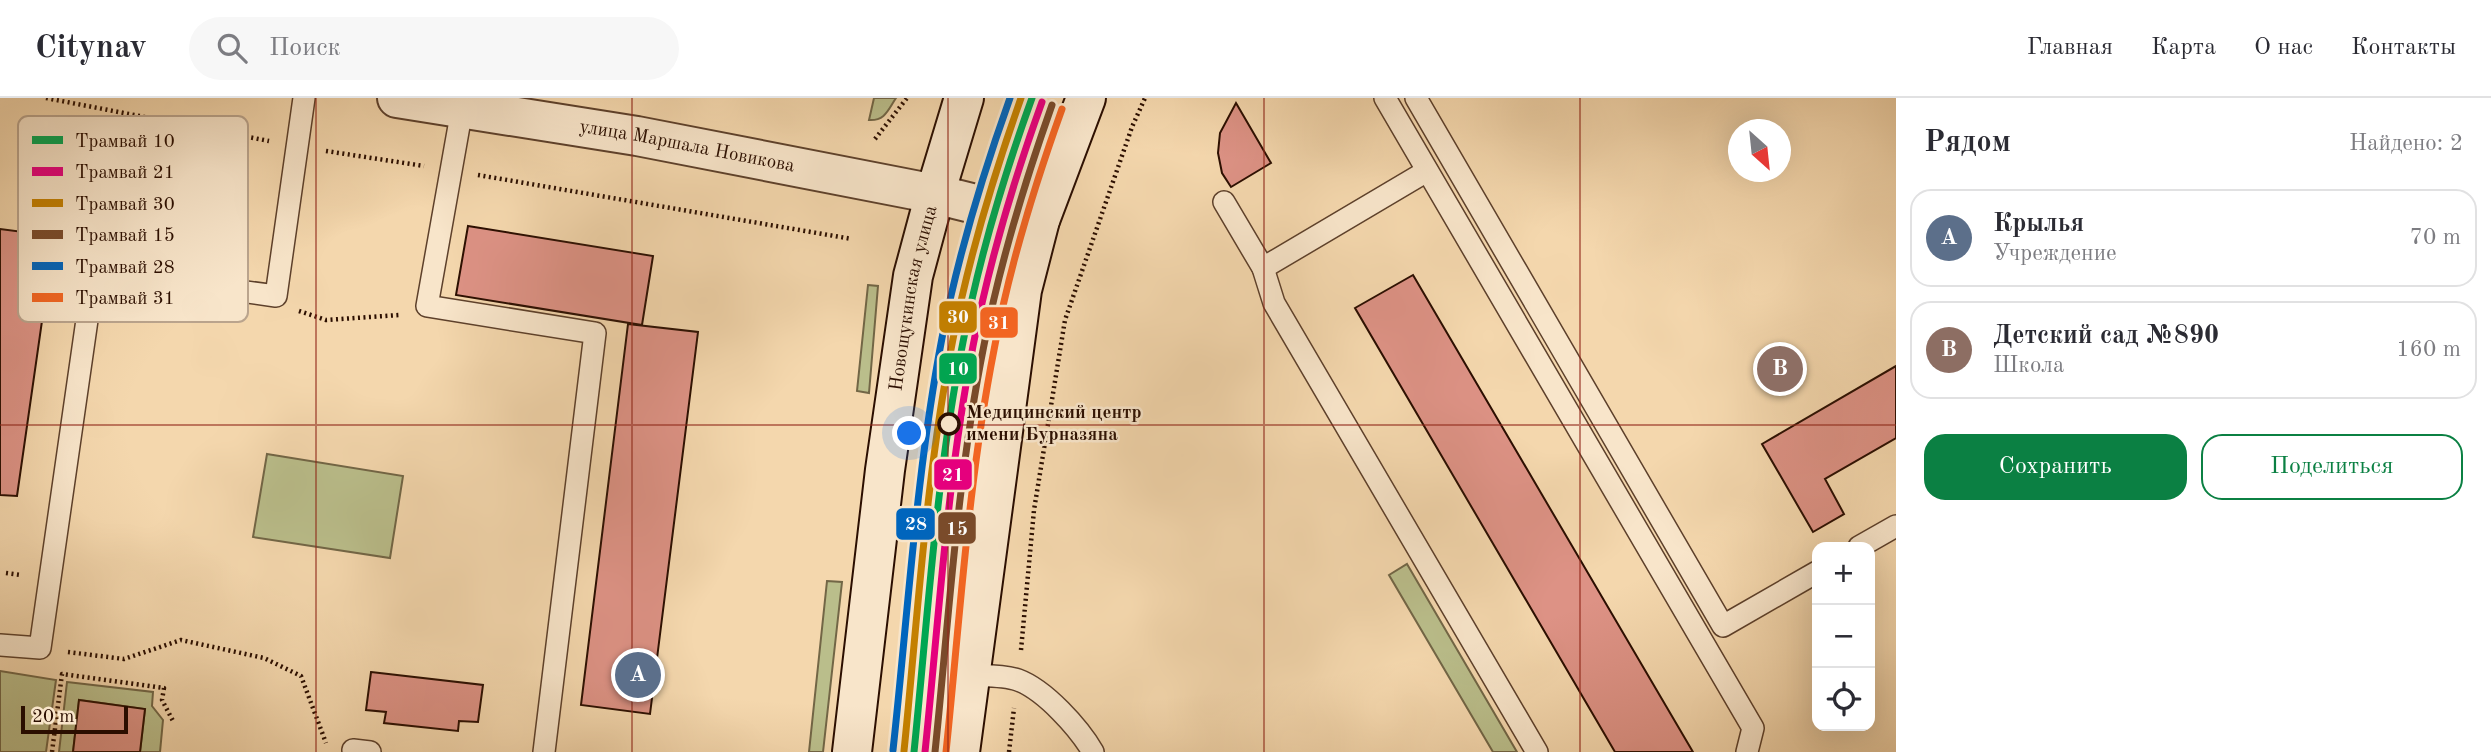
<!DOCTYPE html>
<html lang="ru">
<head>
<meta charset="utf-8">
<style>
  :root { --surface:#fff; --page:#f7f7f7; --text:#2b2b33; --muted:#7c7c81; --line:#e1e1e2; --accent:#0b8043 }
  body { margin:0; font-family:"Old Standard TT",serif; background:var(--page); color:var(--text) }
  .controls { position:absolute; right:21px; bottom:21px; display:grid; overflow:hidden; border-radius:14px; box-shadow:0 7px 28px #0002 }
  .controls button { width:63px; height:63px; display:grid; place-items:center; padding:0; border:0; border-bottom:2px solid var(--line); background:var(--surface); color:var(--text); font:35px sans-serif }
  .compass { position:absolute; left:1728px; top:21px; width:63px; height:63px; border-radius:50%; background:var(--surface); box-shadow:0 7px 28px #0002; rotate:153deg }
  .scale { position:absolute; left:21px; bottom:18px; width:107px; box-sizing:border-box; padding-left:7px; border:4px solid #2b0e00; border-top:0; font-size:19px; line-height:24px; white-space:nowrap; color:#2b0e00; -webkit-text-stroke:5px #f8e5ca; paint-order:stroke }
  .you { position:absolute; left:910px; top:336px; width:24px; height:24px; margin:-18px; border:5px solid #fff; border-radius:50%; background:#1a73e8; box-shadow:0 0 0 10px #1a73e833 }
  .badge { display:grid; place-items:center; width:46px; height:46px; border-radius:50%; background:var(--accent); color:#fff; font-size:23px; font-weight:700 }
  .pin { position:absolute; translate:-50% -50%; border:4px solid #fff; box-shadow:0 2px 7px #0006 }
  .list { margin:0; padding:0; list-style:none }
  h2 { display:flex; justify-content:space-between; align-items:center; height:91px; margin:0; padding:0 28px; font-size:30px }
  h2 small { font-size:23px; font-weight:400; color:var(--muted) }
  .list li { display:grid; grid-template-columns:46px 1fr auto; gap:21px; align-items:center; box-sizing:border-box; height:98px; margin:0 14px 14px; padding:0 14px; border:2px solid var(--line); border-radius:21px }
  .list b { display:block; font-size:26px; white-space:nowrap }
  .list p { margin:0; font-size:23px; white-space:nowrap; color:var(--muted) }
  .list em { font-size:23px; font-style:normal; color:var(--muted) }
  .actions { display:flex; gap:14px; padding:21px 28px }
  .actions a { flex:1; padding:16px 0; border:2px solid var(--accent); border-radius:21px; text-align:center; font-size:24px; color:var(--accent) }
  .actions .main { background:var(--accent); color:#fff }
  .icon { flex:none; width:38px; height:38px; fill:none; stroke:currentColor; stroke-width:2; stroke-linecap:round; stroke-linejoin:round }
  .map { position:relative; flex:none; width:1896px; height:654px; overflow:hidden }
  header { display:flex; align-items:center; gap:42px; box-sizing:border-box; height:98px; padding:0 35px; background:var(--surface); border-bottom:2px solid var(--line) }
  header strong { font-size:33px }
  nav { display:flex; gap:38px; margin-inline-start:auto; font-size:24px }
  .search { width:490px; height:63px; background:var(--page); display:flex; align-items:center; gap:18px; box-sizing:border-box; padding:0 24px; border-radius:38px; color:var(--muted); font-size:26px }
  main { display:flex }
  aside { flex:1; background:var(--surface) }
  .map>svg:first-child { display:block }
  .green { fill:#babe8b; stroke:#726646; stroke-width:2 }
  .building { fill:#dd9285; stroke:#2b0e00; stroke-width:2 }
  .lines { fill:none; stroke-linecap:round; stroke-linejoin:round }
  .service-casing { stroke:#5d402b; stroke-width:24 }
  .tertiary-casing { stroke:#5d402b; stroke-width:42 }
  .secondary-casing { stroke:#2b0e00; stroke-width:42 }
  .path { stroke:#2b0e00; stroke-width:4.5; stroke-dasharray:2 3.5; stroke-linecap:butt }
  .service { stroke:#f8e5ca; stroke-width:21 }
  .tertiary { stroke:#f8e5ca; stroke-width:38 }
  .secondary { stroke:#f8e5ca; stroke-width:38 }
  .tram-1-casing { stroke:#f8e5ca; stroke-width:12 }
  .tram-2-casing { stroke:#f8e5ca; stroke-width:12 }
  .tram-3-casing { stroke:#f8e5ca; stroke-width:12 }
  .tram-4-casing { stroke:#f8e5ca; stroke-width:12 }
  .tram-5-casing { stroke:#f8e5ca; stroke-width:12 }
  .tram-6-casing { stroke:#f8e5ca; stroke-width:12 }
  .tram-1 { stroke:#00a651; stroke-width:7 }
  .tram-2 { stroke:#e5007d; stroke-width:7 }
  .tram-3 { stroke:#c48000; stroke-width:7 }
  .tram-4 { stroke:#7a4b2a; stroke-width:7 }
  .tram-5 { stroke:#0065bd; stroke-width:7 }
  .tram-6 { stroke:#f26522; stroke-width:7 }
  .grid { fill:none; stroke:#8f2418; stroke-width:2; stroke-opacity:0.55 }
  .stop-dot { fill:#f8e5ca; stroke:#2b0e00; stroke-width:3.5 }
  .labels { text-anchor:middle; dominant-baseline:central; stroke-width:5; stroke-linejoin:round; paint-order:stroke }
  .street-label { font-size:19px; fill:#2b0e00; stroke:#f8e5ca }
  .stop-label { font-size:19px; font-weight:bold; fill:#2b0e00; stroke:#f8e5ca; text-anchor:start }
  .key { fill:#f8e5ca; stroke:#baa48d; stroke-width:2 }
  .key-label { font-size:19px; fill:#2b0e00 }
  .line-badge { stroke:#f8e5ca; stroke-width:2.5 }
  .badge-label { font-size:19px; text-anchor:middle; font-weight:bold; fill:#fff }
</style>
</head>
<body>
<header>
<strong>Citynav</strong>
<div class="search"><svg class="icon" aria-label="search" viewBox="0 0 24 24"><circle cx="10" cy="10" r="6"/><path d="M15 15l6 6"/></svg>Поиск</div>
<nav><a>Главная</a><a>Карта</a><a>О нас</a><a>Контакты</a></nav>
</header>
<main>
<div class="map">
<svg width="1896" height="654" viewBox="0 0 1896 654">
  <rect width="100%" height="100%" fill="#f4d7ad"/>
  <filter id="stains"><feTurbulence type="fractalNoise" baseFrequency=".00286" numOctaves="4"/><feColorMatrix values="0 0 0 0 .2 0 0 0 0 .09 0 0 0 0 .02 0 0 0 .5 -.17"/></filter>
  <radialGradient id="worn" r=".72"><stop offset=".6" stop-color="#630" stop-opacity="0"/><stop offset="1" stop-color="#630" stop-opacity=".3"/></radialGradient>
  <g class="green">
    <path d="M874,0H896C888,12 885,23 869,22Z"/>
    <path d="M868,187L878,188L869,295L857,293Z"/>
    <path d="M267,356L403,378L390,460L253,439Z"/>
    <path d="M1407,466L1517,654H1493L1389,477Z"/>
    <path d="M827,483L842,484L823,654H809Z"/>
    <path d="M0,573L56,582L46,654H0Z"/>
    <path d="M67,584L153,594L152,608L163,622L160,654H140L145,611L79,602L73,654H59Z"/>
  </g>
  <g class="building">
    <path d="M1236,5L1271,65L1231,89L1222,75L1218,55L1220,35Z"/>
    <path d="M47,70L233,96L223,163L54,139L17,398L0,397V131L38,136Z"/>
    <path d="M468,128L653,158L642,227L456,197Z"/>
    <path d="M1413,177L1693,654H1615L1591,613L1355,210Z"/>
    <path d="M628,226L698,234L650,616L581,607Z"/>
    <path d="M1896,268V340L1825,381L1844,416L1813,434L1762,346Z"/>
    <path d="M371,574L483,587L478,624L459,623L458,633L384,625L386,614L366,612Z"/>
    <path d="M79,602L145,611L140,654H73Z"/>
  </g>
  <g class="lines">
    <defs>
      <g id="service">
        <path d="M1385,0L1753,630L1747,654"/>
        <path d="M1416,0L1723,528L1817,474"/>
        <path d="M462,11L427,208L595,235L544,654"/>
        <path d="M1224,104L1263,170L1274,205L1537,654"/>
        <path d="M1263,170L1427,73"/>
        <path d="M1859,449L1896,428"/>
        <path d="M0,547L40,550L94,173L276,198L304,0"/>
        <path d="M968,577C983,578 1004,577 1018,582C1045,592 1079,630 1093,654"/>
        <path d="M353,652L370,654"/>
      </g>
      <g id="tertiary">
        <path id="s1" d="M397,0L637,38L935,96L1040,122"/>
      </g>
      <g id="secondary">
        <path id="s2" d="M852,654L885,372L913,178L935,96L964,0"/>
        <path d="M960,654L1022,192L1040,122L1086,0"/>
      </g>
    </defs>
    <use href="#service" class="service-casing"/>
    <use href="#tertiary" class="tertiary-casing"/>
    <use href="#secondary" class="secondary-casing"/>
    <g class="path">
      <path d="M46,0L269,43"/>
      <path d="M875,41L907,0"/>
      <path d="M326,53L424,68"/>
      <path d="M478,77L852,141"/>
      <path d="M64,165L68,141"/>
      <path d="M51,167L65,169"/>
      <path d="M299,213L326,222L400,217"/>
      <path d="M6,475L21,477"/>
      <path d="M1021,552L1034,412L1065,222L1132,29L1145,0"/>
      <path d="M68,554L124,561L181,542L264,560L301,578L326,645"/>
      <path d="M52,654L62,576L164,590L162,602L173,623"/>
      <path d="M1009,654L1014,610"/>
    </g>
    <use href="#service" class="service"/>
    <use href="#tertiary" class="tertiary"/>
    <use href="#secondary" class="secondary"/>
    <defs>
      <path id="tram-1" d="M914,654C928,517 936,379 963,244C979,161 1003,80 1032,0"/>
      <path id="tram-2" d="M925,654C939,519 947,382 973,248C989,165 1013,84 1042,4"/>
      <path id="tram-3" d="M904,653C918,516 926,376 953,241C969,159 993,79 1021,0"/>
      <path id="tram-4" d="M935,654C949,519 957,381 984,247C1000,165 1024,86 1052,7"/>
      <path id="tram-5" d="M893,652C908,515 916,376 942,240C958,158 982,78 1010,0"/>
      <path id="tram-6" d="M946,654C960,520 968,384 994,252C1009,169 1034,89 1062,11"/>
    </defs>
    <use href="#tram-1" class="tram-1-casing"/>
    <use href="#tram-2" class="tram-2-casing"/>
    <use href="#tram-3" class="tram-3-casing"/>
    <use href="#tram-4" class="tram-4-casing"/>
    <use href="#tram-5" class="tram-5-casing"/>
    <use href="#tram-6" class="tram-6-casing"/>
    <use href="#tram-1" class="tram-1"/>
    <use href="#tram-2" class="tram-2"/>
    <use href="#tram-3" class="tram-3"/>
    <use href="#tram-4" class="tram-4"/>
    <use href="#tram-5" class="tram-5"/>
    <use href="#tram-6" class="tram-6"/>
  </g>
  <path class="grid" d="M316,0V654M632,0V654M948,0V654M1264,0V654M1580,0V654M0,327H1896"/>
  <circle class="stop-dot" cx="949" cy="326" r="10"/>
  <g class="labels">
    <g class="street-label">
      <text stroke="none"><textPath href="#s1" startOffset="294">улица Маршала Новикова</textPath></text>
      <text stroke="none"><textPath href="#s2" startOffset="458">Новощукинская улица</textPath></text>
    </g>
    <g class="stop-label">
      <text x="966" y="315">Медицинский центр<tspan x="966" dy="22">имени Бурназяна</tspan></text>
    </g>
  </g>
  <rect x="18" y="18" width="230" height="206" rx="10" class="key"/>
  <rect x="32" y="38" width="31" height="8" fill="#00a651"/>
  <rect x="32" y="69" width="31" height="9" fill="#e5007d"/>
  <rect x="32" y="101" width="31" height="8" fill="#c48000"/>
  <rect x="32" y="132" width="31" height="9" fill="#7a4b2a"/>
  <rect x="32" y="164" width="31" height="8" fill="#0065bd"/>
  <rect x="32" y="195" width="31" height="9" fill="#f26522"/>
  <g class="key-label">
    <text x="75" y="49">Трамвай 10</text>
    <text x="75" y="80">Трамвай 21</text>
    <text x="75" y="112">Трамвай 30</text>
    <text x="75" y="143">Трамвай 15</text>
    <text x="75" y="175">Трамвай 28</text>
    <text x="75" y="206">Трамвай 31</text>
  </g>
  <g class="line-badge">
    <rect x="938" y="202" width="40" height="34" rx="7" fill="#c48000"/>
    <rect x="979" y="208" width="40" height="33" rx="7" fill="#f26522"/>
    <rect x="938" y="254" width="40" height="33" rx="7" fill="#00a651"/>
    <rect x="933" y="360" width="40" height="33" rx="7" fill="#e5007d"/>
    <rect x="895" y="409" width="41" height="34" rx="7" fill="#0065bd"/>
    <rect x="937" y="413" width="40" height="34" rx="7" fill="#7a4b2a"/>
  </g>
  <g class="badge-label">
    <text x="958" y="225">30</text>
    <text x="999" y="231">31</text>
    <text x="958" y="277">10</text>
    <text x="953" y="383">21</text>
    <text x="916" y="432">28</text>
    <text x="957" y="437">15</text>
  </g>
  <rect width="100%" height="100%" filter="url(#stains)"/>
  <rect width="100%" height="100%" fill="url(#worn)"/>
</svg>
<div class="controls">
<button>+</button>
<button>−</button>
<button><svg class="icon" aria-label="locate" viewBox="0 0 24 24"><circle cx="12" cy="12" r="6"/><path d="M12 2v4M12 18v4M2 12h4M18 12h4"/></svg></button>
</div>
<svg class="compass" viewBox="-18 -18 36 36"><path d="M0-13l5 13h-10z" fill="#e53935"/><path d="M0 13l5-13h-10z" fill="#7c7c81"/></svg>
<div class="scale">20 m</div>
<div class="you"></div>
<div class="pin badge" style="left:638px;top:577px;background:#5c6f8a">A</div>
<div class="pin badge" style="left:1780px;top:271px;background:#8d6e63">B</div>
</div>
<aside>
<h2>Рядом<small>Найдено: 2</small></h2>
<ul class="list">
<li><span class="badge" style="background:#5c6f8a">A</span><div><b>Крылья</b><p>Учреждение</p></div><em>70 m</em></li>
<li><span class="badge" style="background:#8d6e63">B</span><div><b>Детский сад №890</b><p>Школа</p></div><em>160 m</em></li>
</ul>
<div class="actions"><a class="main">Сохранить</a><a>Поделиться</a></div>
</aside>
</main>
</body>
</html>
